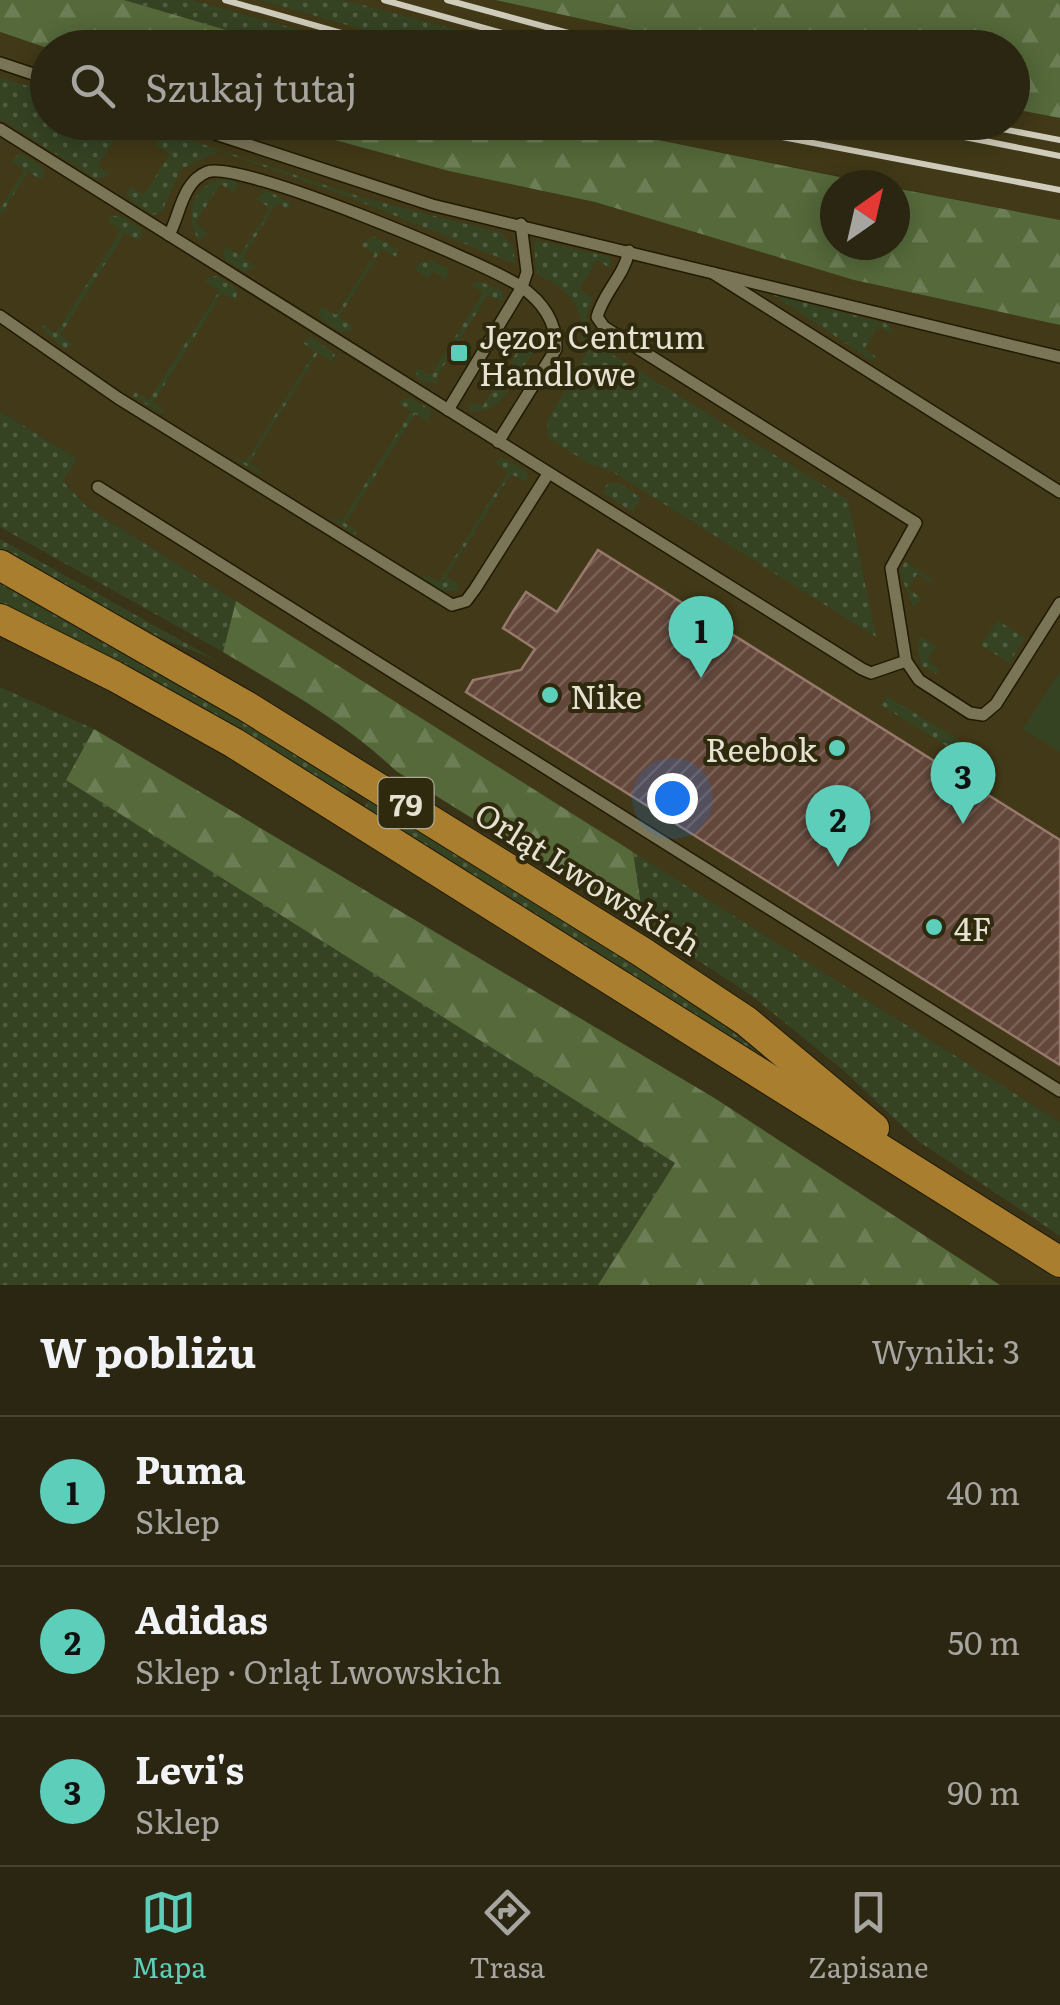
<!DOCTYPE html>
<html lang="pl">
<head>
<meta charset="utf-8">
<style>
  :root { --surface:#2b2612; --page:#373220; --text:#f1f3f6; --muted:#a6a59f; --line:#474332; --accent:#5dceb9 }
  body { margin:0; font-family:Literata,serif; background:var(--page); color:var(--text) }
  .compass { position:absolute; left:820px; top:170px; width:90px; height:90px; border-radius:50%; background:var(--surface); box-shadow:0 5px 25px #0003; rotate:34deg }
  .you { position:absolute; left:672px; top:798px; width:35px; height:35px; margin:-25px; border:8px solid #fff; border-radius:50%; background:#1a73e8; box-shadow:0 0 0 15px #1a73e833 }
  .badge { display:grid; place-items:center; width:65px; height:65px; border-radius:50%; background:var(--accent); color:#111; font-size:32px; font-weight:700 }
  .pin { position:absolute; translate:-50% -82px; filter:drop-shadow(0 2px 5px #0008) }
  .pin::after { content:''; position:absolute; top:52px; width:35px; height:30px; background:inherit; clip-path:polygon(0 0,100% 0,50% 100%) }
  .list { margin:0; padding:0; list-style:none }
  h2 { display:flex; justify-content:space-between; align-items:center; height:130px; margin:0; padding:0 40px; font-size:42px }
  h2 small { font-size:32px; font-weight:400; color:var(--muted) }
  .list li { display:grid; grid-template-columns:65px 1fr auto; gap:30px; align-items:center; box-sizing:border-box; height:150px; padding:0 40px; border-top:2px solid var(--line) }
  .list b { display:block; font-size:38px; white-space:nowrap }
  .list p { margin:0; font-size:32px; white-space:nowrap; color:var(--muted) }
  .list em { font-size:32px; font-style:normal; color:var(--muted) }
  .icon { flex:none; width:55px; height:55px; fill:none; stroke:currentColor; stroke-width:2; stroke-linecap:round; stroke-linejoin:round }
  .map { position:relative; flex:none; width:1060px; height:1285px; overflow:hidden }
  .search { position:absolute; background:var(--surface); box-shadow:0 5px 25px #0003; left:30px; right:30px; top:30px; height:110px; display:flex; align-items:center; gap:25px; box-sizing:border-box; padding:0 35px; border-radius:55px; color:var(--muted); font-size:38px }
  .sheet { height:580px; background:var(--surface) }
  nav { display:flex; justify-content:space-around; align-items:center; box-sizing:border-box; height:140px; border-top:2px solid var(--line); background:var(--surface); font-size:28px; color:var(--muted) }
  nav a { display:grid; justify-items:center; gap:5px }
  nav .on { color:var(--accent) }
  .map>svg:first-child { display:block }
  .built { fill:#413917 }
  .grass { fill:url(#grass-dots) }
  .forest { fill:url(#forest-firs) }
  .green { fill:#354323 }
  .building { fill:url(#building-hatch); stroke:#987a6d; stroke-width:2.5 }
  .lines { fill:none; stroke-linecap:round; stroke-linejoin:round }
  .lane-casing { stroke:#201a02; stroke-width:14 }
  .primary-casing { stroke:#201a02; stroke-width:32 }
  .lane { stroke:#7b7558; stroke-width:11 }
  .primary { stroke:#a97f2f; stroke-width:30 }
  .rail { stroke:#d0ccbb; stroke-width:6 }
  .poi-dot { fill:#5dceb9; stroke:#2f290e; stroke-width:4 }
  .labels { text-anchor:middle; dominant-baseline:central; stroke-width:8; stroke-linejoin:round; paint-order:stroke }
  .shield { fill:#2f290e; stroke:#aeaa97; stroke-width:2.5 }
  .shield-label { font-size:30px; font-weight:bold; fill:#e5e2d2 }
  .poi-label { font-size:32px; fill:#e5e2d2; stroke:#2f290e; text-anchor:start }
  .street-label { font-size:32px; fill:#e5e2d2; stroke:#2f290e }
</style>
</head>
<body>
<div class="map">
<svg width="1060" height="1285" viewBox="0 0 1060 1285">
  <defs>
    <pattern id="grass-dots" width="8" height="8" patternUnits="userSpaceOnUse" patternTransform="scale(2.5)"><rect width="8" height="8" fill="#354323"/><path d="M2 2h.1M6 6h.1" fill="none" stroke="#525e42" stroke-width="1.8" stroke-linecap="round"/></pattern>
    <pattern id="forest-firs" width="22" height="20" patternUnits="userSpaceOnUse" patternTransform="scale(2.5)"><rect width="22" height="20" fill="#55693a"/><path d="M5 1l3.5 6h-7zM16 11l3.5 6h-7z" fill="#6d7e56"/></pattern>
    <pattern id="building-hatch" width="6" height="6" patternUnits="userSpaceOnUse" patternTransform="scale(2.5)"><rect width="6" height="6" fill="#63473b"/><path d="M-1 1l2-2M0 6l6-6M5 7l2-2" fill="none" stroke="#796156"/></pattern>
  </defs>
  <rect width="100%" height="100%" fill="#393318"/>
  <g class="built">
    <path d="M193,0H259L424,47H360Z"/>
    <path d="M344,0H495L709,47H481L484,38Z"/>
    <path d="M0,33L47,48L48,122L272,123L449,171L595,202L854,280L1060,325V1122L87,507L63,480L77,459L0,411Z"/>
    <path d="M1013,109L1060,118V220L575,123L1012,122Z"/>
  </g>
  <g class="grass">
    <path d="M124,0H193L360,47H284Z"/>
    <path d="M259,0H344L484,37L481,47H424Z"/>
    <path d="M0,77L47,92L48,122L139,123L361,197L501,233L513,246L515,264L341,194L219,151L181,169L162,211L153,215L132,202L127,193L131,187L144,195L170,154L156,145L159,139L141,128L133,141L119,132L98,166L111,175L96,179L0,119Z"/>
    <path d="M20,153L42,166L45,176L42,180L28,172L0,216V209L24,170L11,161Z"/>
    <path d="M225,178L236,179L237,187L234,192L220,184L195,224L208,233L199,241C183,212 192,186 225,178Z"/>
    <path d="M267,190L291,204L288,209L277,203L243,257L256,267L244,272L225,260L223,251L226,247L240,255L270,208L256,199Z"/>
    <path d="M111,216H121L140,227L142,236L139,241L125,233L60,335L74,345L64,348L41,328L42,325L56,333L121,230L108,221Z"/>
    <path d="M373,236L398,249L396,257L382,249L339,317L353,326L351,331L341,332L323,321L318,311L322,307L336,315L375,254L361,245Z"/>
    <path d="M534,240L610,257L611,269L597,260L579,289L593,298L586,317L596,334L581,342C586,306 566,289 536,273Z"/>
    <path d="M432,261L448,269L447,280L433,271L428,278L415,270L420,262Z"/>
    <path d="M218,276L237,289L236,301L222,293L153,403L166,412L160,413L133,396L135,392L149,400L219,291L205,282L208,277Z"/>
    <path d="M479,281L502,291L503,301L487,296L436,378L439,384L419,380L415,371L418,368L431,375L483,293L472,285Z"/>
    <path d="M772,294L884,323L890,326L892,334L878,326L864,349L878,358L869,359Z"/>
    <path d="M532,328L536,331L533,352L521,370L510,363Z"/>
    <path d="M311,336L335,355L332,362L318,353L249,463L262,472L259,474L231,456L246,461L315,352L302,342Z"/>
    <path d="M592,342L848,500L876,637L613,472L589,464L547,436V422Z"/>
    <path d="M504,371L516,379C504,397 495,413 470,412L468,402L483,406Z"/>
    <path d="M410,397L431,410L429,422L415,414L345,523L359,533L354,534L327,516L342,521L411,411L398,402Z"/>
    <path d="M0,411L77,459L63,481L87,507L236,601L223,652L0,527Z"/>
    <path d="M501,457L526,470L528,479L526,482L511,474L446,577L460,586L457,591L441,590L423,577L425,574L439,582L508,472L495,463Z"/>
    <path d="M608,483H619L641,498L632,512L602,492Z"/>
    <path d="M0,539L216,660L140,630L0,552Z"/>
    <path d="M905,561L933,580L931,583L917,574L908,589L922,598L913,607L900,573Z"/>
    <path d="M0,581L352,786L344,798L82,643L0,604Z"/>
    <path d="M997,620L1025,638L1009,663L981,645Z"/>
    <path d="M921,637L936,646L927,660L940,669L936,674L921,665L917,646Z"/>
    <path d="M0,687L94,729L66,780L675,1163L598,1285H0Z"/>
    <path d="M887,696L967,745L961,755L881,705Z"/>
    <path d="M370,798L681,994L805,1086L363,810Z"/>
    <path d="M633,852L1060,1122V1236L918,1141L844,1071L752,996L644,925Z"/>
  </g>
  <g class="forest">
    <path d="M0,0H124L284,47L47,48L0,32Z"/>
    <path d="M495,0H1060V118L1013,109L1012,48L709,47Z"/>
    <path d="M272,123H575L879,185H835V245H895V188L1060,220V325L854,280L595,202L449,171Z"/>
    <path d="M236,601L633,852L644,925L396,771C345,722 283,688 223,652Z"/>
    <path d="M94,729L716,1099L1000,1285H598L675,1163L66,780Z"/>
  </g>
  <path class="green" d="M1060,671V752L1023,729Z"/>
  <path class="building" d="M598,550L1060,840V1065L466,692L473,680L521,670L535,649L503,628L514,610L526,592L557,612Z"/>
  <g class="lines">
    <defs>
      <g id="lane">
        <path d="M0,63L48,79"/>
        <path d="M179,122L432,205L1060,357"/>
        <path d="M0,129L862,669L871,673L906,661"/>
        <path d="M169,235C180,215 182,182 207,172C238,159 485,263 520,286C543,302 557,322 556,349L498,442"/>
        <path d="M629,251C624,276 603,293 597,317L604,327L916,523L891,568L906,661L919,680L970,713L983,715L996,704L1060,603"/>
        <path d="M713,273L1060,492"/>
        <path d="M0,316L118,398L452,605L466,601L475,589L548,474"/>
        <path d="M448,410L522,287L527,272L521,224"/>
        <path d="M98,487L1060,1091"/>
      </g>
      <g id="primary">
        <path d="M0,565L246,706L642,952L746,1021L874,1128"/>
        <path d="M0,619L114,676L234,743L1060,1262"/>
      </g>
    </defs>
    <use href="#lane" class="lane-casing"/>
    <use href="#primary" class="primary-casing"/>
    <use href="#lane" class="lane"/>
    <use href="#primary" class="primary"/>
    <g class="rail">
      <path d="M225,0L394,48"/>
      <path d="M384,0L556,48"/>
      <path d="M447,0L624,48"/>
      <path d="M703,122L1060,190"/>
      <path d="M889,122L1060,156"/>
      <path d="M965,122L1060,140"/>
    </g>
  </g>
  <g class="poi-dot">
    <rect x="449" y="343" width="20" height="20" rx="5"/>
    <circle cx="550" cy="695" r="10"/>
    <circle cx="837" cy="748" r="10"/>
    <circle cx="934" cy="927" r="10"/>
  </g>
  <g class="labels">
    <rect class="shield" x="378.5" y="778" width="55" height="50" rx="8"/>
    <g class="shield-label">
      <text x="406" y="803">79</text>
    </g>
    <g class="poi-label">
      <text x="479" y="335">Jęzor Centrum<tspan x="479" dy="37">Handlowe</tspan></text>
      <text x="570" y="695">Nike</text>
      <text x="817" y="748" text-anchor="end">Reebok</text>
      <text x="954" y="927">4F</text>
    </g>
    <g class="street-label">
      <text transform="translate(589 877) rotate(32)">Orląt Lwowskich</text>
    </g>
  </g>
</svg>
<svg class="compass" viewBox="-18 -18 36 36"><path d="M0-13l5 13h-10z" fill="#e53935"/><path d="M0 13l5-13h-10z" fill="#a6a59f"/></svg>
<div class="you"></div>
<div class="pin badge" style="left:701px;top:678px">1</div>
<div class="pin badge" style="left:838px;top:867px">2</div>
<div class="pin badge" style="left:963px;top:824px">3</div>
<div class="search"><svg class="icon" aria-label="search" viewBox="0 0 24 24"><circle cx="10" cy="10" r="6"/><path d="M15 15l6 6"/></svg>Szukaj tutaj</div>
</div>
<section class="sheet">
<h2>W pobliżu<small>Wyniki: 3</small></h2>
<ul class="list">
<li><span class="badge">1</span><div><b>Puma</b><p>Sklep</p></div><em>40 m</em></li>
<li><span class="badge">2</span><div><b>Adidas</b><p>Sklep · Orląt Lwowskich</p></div><em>50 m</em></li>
<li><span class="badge">3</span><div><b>Levi's</b><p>Sklep</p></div><em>90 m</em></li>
</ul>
</section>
<nav>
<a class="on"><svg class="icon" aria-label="map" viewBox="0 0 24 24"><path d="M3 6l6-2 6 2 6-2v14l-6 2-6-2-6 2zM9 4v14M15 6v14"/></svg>Mapa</a>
<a><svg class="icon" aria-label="directions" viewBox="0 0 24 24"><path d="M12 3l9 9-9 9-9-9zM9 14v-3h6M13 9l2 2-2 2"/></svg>Trasa</a>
<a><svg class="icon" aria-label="saved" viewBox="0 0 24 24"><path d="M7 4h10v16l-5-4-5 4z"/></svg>Zapisane</a>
</nav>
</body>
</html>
